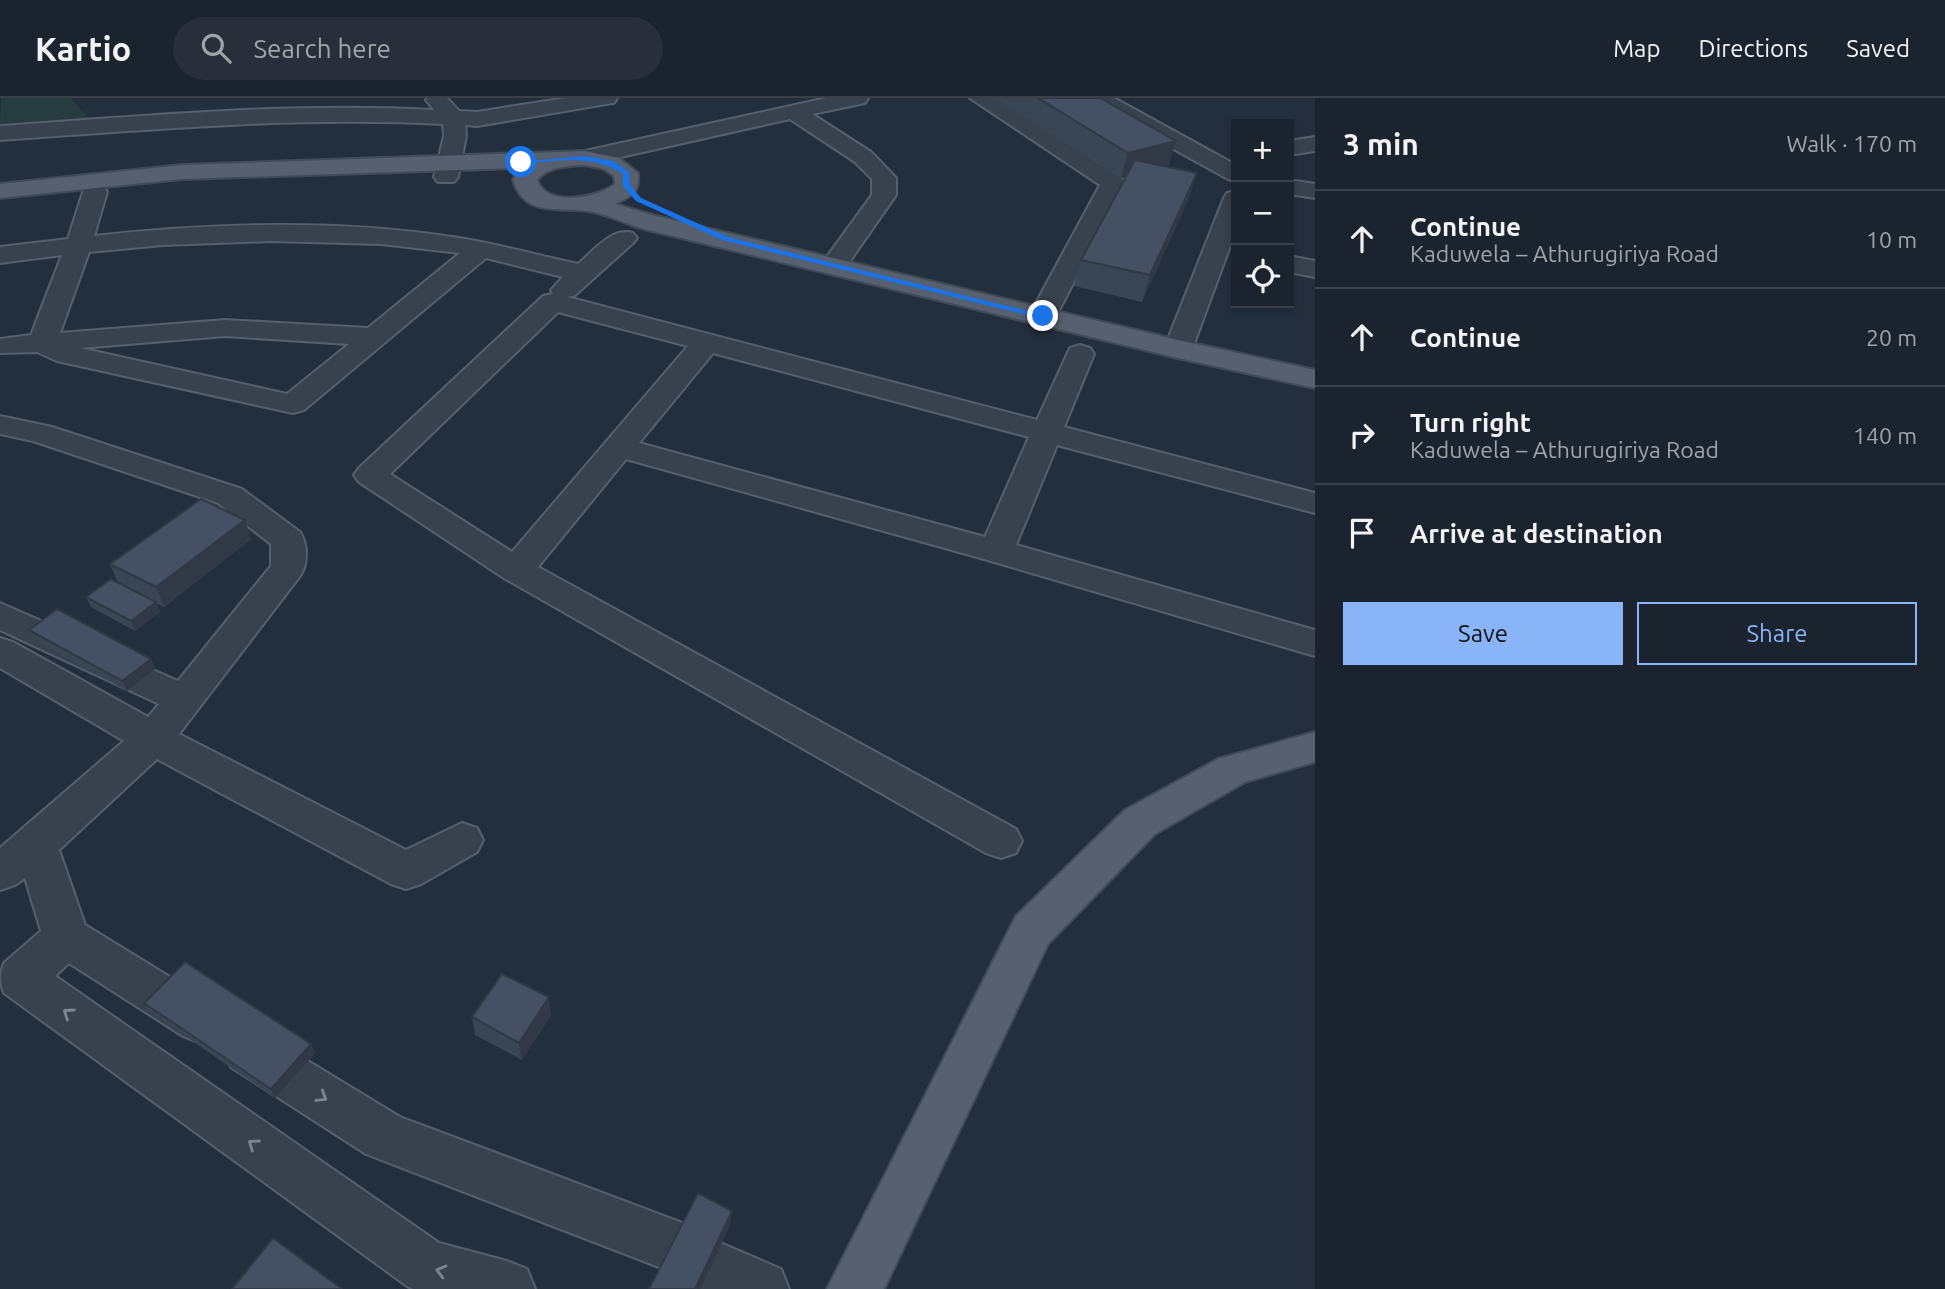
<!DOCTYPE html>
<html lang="en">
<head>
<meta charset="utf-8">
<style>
  :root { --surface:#1b232e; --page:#282f3a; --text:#f1f3f6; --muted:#a0a4aa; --line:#39404a; --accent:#8ab4f8 }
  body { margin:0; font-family:Ubuntu,sans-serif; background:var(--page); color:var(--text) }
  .controls { position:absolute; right:21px; top:21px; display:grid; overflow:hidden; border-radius:0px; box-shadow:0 4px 10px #0003 }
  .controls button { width:63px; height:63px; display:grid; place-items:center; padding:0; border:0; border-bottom:2px solid var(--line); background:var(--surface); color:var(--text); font:35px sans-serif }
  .stop { position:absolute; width:21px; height:21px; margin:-16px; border:5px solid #1a73e8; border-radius:50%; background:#fff }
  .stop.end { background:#1a73e8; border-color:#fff; box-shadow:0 2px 7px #0008 }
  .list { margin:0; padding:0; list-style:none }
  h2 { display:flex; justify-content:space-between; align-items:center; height:91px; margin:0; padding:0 28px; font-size:30px }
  h2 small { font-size:23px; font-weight:400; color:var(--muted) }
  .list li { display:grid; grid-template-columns:46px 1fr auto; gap:21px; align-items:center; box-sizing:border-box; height:98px; padding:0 28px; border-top:2px solid var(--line) }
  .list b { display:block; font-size:26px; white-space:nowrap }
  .list p { margin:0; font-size:23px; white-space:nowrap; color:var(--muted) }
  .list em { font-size:23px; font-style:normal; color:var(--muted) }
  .actions { display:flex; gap:14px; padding:21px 28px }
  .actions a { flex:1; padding:16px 0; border:2px solid var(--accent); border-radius:0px; text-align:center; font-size:24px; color:var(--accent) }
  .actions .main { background:var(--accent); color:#111 }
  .icon { flex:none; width:38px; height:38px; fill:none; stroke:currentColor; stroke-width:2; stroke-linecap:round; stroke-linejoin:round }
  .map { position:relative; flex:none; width:1315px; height:1191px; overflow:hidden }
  header { display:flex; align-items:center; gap:42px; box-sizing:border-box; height:98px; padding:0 35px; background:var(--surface); border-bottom:2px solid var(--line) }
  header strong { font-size:33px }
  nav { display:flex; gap:38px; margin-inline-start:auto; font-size:24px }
  .search { width:490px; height:63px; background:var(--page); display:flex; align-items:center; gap:18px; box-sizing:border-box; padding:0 24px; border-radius:38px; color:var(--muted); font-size:26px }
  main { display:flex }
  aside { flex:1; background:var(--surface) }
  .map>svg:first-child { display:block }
  .green { fill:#263c3f }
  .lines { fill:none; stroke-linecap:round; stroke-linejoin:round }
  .minor-casing { stroke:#565f6c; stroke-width:4 }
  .major-casing { stroke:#414a57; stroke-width:4 }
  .minor { fill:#38414e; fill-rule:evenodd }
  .major { fill:#56606e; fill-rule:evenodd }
  .wall { fill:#3b4654 }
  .shaded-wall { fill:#303945 }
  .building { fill:#455162; stroke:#303945; stroke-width:2 }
  .oneway { stroke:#7c8592 }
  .route { fill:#1a73e8 }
</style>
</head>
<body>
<header>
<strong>Kartio</strong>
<div class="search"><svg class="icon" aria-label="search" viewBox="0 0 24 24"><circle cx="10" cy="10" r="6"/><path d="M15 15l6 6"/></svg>Search here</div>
<nav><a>Map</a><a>Directions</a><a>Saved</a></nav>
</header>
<main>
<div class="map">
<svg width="1315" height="1191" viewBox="0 0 1315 1191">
  <rect width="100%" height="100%" fill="#242f3e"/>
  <path class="green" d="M1,0H71L89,21L0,27Z"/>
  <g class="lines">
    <defs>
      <g id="minor">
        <path d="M428,0H447L459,13L477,14L566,0H617L614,5L606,6L477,28L465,27L466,38L458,79L454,84H438L434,79L444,38L443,26C294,18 148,32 0,42V28C145,18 289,4 434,12L426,2Z"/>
        <path d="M827,0H868L865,5L812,16L871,54L896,80V97L843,173L834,175L825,173L821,167L872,97V81L855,64L790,21L585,67L577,65L573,60L577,55L585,53Z"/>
        <path d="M970,0H996L1121,80L1125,85L1053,224L1043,226L1033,224L1029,218L1100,87Z"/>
        <path d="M1087,0H1114L1236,67V83L1228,81L1090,5Z"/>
        <path d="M1315,39V53L1289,57V43Z"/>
        <path d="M1289,82L1315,86V100L1289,96Z"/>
        <path d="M95,87L104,89L107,94L94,138C212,125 335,121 452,139C495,145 536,157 578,166C594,153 611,129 633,135L637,140L633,145L574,198L567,199L1037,322L1070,250L1080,247L1090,250L1094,256L1064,329L1315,395V415L1057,347L1016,447L1315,532V558L984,461L626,361L538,469L1016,731L1022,743L1016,755L1001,760L986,755L504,480L359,384L354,377L359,370L543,198L553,196L551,192L563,179L486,160L304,312L293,315L57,263L37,254L0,255V241L31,237L62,157L0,165V149L68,141L83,94L86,89ZM272,143L381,146L460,155L368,230L225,222L60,235L89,154L163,147ZM558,214L688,248L512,454L390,376ZM225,238L349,246L287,296L80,250ZM713,255L1029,339L985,439L639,345Z"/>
        <path d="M1236,93V132L1192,251L1188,257L1178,260L1168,257L1164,251L1224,100L1227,95Z"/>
        <path d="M1289,158L1315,163V179L1289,174Z"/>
        <path d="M0,318L52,329L242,391L300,434C308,446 308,466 300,478L179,636L406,752L462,725L477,730L483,742L477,754L421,786L406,791L391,786L157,661L59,752L85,827L217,908L224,923L217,938L200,945L183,938L69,865L55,878L439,1145L507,1163L527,1171L535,1191H413L407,1188L4,895C0,884 0,876 4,865L41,833L25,780L15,787L0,792V750L124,643L0,570V540L13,544L148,619L159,606L0,532V505L178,583L271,468V446L218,405L33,343L0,336Z"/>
        <path d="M248,930L265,937L400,1019L696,1130L702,1144L711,1141L781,1171L789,1191H699L692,1187L685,1173L677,1176L366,1056L231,969L224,953L231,937Z"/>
      </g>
      <g id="major">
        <path d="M585,53L619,60L638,75C640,95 632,98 615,106L652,117L1178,242L1315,272V290L1178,260L644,131C625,126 606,115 587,113C558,109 524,119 513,82L520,70L182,81L0,100V86L182,67ZM585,67L604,71L614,78L615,86C597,100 547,110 537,82C548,68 569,68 585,67Z"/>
        <path d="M1315,634V664L1245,684L1155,736L1048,846L884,1191H827L1016,818L1125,712L1218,661Z"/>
      </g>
    </defs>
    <use href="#minor" class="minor-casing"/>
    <use href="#major" class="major-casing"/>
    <use href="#minor" class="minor"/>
    <use href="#major" class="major"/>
  </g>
  <g class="wall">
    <path d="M994,0H1100L1169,68L1167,69L1189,100L1142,204L1074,188L1081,162L1126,79L1121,80Z"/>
    <path d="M251,441L164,509L156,505L160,514L135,533L91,509L86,499L118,485L110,466Z"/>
    <path d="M29,532L151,561L155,571L127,593L34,542Z"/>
    <path d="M144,905L311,946L315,955L275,1000L150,914Z"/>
    <path d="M551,917L522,962L475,937L472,919Z"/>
  </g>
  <g class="shaded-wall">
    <path d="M1176,43L1169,68L1121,80L1128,55Z"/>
    <path d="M1197,75L1189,100L1142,204L1150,177Z"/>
    <path d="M245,422L251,441L164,509L156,489Z"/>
    <path d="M156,504L160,514L135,533L131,523Z"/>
    <path d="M151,561L155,571L127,593L122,583Z"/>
    <path d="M549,899L551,917L522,962L519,945Z"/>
    <path d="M311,946L315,955L275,1000L271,991Z"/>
    <path d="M732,1113L730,1128L700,1191H695Z"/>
  </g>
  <g class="building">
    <path d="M1038,0H1100L1176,43L1128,55Z"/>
    <path d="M1135,62L1197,75L1150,177L1081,162Z"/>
    <path d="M201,401L245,422L156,489L110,466Z"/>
    <path d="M111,481L156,504L131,523L86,499Z"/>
    <path d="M57,511L151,561L122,583L29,532Z"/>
    <path d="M185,864L311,946L271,991L144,905Z"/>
    <path d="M502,876L549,899L519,945L472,919Z"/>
    <path d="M698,1095L732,1113L695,1191H649Z"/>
    <path d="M273,1140L342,1191H232Z"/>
  </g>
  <defs><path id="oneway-chevron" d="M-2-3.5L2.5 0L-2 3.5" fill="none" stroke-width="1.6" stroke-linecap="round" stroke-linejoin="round" transform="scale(1.75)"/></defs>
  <g class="oneway">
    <use href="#oneway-chevron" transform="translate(68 915) rotate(-145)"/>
    <use href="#oneway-chevron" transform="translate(322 999) rotate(32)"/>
    <use href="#oneway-chevron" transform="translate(253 1046) rotate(-145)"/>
    <use href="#oneway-chevron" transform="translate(441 1173) rotate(-165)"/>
  </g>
  <path class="route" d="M585,58L613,63L629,74L630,87L641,100L728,139L1047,218L1043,221L722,142L636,103L623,88V76C593,55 556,63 521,66L518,64Z"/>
</svg>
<div class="controls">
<button>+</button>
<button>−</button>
<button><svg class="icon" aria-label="locate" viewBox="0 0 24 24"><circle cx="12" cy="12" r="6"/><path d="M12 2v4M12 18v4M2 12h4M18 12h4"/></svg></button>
</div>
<div class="stop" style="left:521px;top:64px"></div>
<div class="stop end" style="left:1043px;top:218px"></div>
</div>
<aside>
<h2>3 min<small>Walk · 170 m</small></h2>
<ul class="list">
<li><svg class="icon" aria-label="ahead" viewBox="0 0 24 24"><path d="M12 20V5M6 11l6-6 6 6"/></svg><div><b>Continue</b><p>Kaduwela – Athurugiriya Road</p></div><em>10 m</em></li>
<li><svg class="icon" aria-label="ahead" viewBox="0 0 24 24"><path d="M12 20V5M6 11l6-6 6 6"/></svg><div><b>Continue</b></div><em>20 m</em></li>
<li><svg class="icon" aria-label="right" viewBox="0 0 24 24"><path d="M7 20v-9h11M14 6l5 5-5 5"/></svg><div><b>Turn right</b><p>Kaduwela – Athurugiriya Road</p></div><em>140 m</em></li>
<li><svg class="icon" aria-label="arrive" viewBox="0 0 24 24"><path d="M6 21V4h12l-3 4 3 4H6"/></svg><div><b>Arrive at destination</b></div></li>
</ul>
<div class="actions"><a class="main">Save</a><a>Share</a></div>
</aside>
</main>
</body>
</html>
